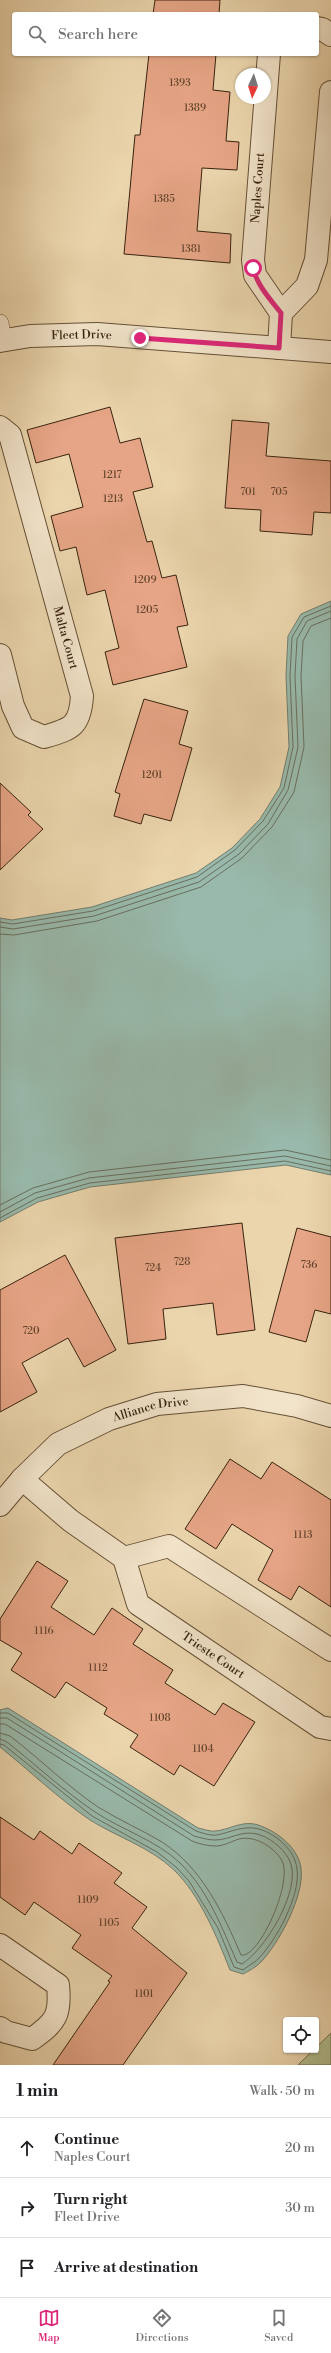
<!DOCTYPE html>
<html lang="en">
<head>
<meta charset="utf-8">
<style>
  :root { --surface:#fff; --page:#f2f2f2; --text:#202124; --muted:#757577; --line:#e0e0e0; --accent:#db2777 }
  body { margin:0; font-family:"Libre Bodoni",serif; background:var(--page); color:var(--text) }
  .controls { position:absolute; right:12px; bottom:12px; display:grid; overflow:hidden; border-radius:4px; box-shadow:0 1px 3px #0004 }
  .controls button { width:36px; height:36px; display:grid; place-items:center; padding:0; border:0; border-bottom:1px solid var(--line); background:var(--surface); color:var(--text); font:20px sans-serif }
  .compass { position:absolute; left:235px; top:68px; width:36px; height:36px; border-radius:50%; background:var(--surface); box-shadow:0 1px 3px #0004; rotate:184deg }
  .stop { position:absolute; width:12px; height:12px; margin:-9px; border:3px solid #db2777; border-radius:50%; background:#fff }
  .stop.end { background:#db2777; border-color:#fff; box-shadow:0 1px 4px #0008 }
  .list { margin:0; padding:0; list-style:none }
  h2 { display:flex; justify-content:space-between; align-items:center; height:52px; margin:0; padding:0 16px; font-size:17px }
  h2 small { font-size:13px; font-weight:400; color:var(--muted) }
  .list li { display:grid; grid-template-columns:26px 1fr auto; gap:12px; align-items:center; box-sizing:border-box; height:60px; padding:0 16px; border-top:1px solid var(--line) }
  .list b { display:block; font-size:15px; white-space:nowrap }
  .list p { margin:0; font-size:13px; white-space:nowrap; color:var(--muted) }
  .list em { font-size:13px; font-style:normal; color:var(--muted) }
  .icon { flex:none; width:22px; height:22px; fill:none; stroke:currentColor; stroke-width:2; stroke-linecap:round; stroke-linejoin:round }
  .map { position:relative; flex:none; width:331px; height:2065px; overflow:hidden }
  .search { position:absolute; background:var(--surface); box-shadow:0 1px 3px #0004; left:12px; right:12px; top:12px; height:44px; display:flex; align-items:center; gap:10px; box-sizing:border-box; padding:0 14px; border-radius:4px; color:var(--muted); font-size:15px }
  .sheet { height:232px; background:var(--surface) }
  nav { display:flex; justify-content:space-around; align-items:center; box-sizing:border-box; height:56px; border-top:1px solid var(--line); background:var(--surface); font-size:11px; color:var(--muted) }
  nav a { display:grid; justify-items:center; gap:2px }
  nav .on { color:var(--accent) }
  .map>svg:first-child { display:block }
  .green { fill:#b1be8f; stroke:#74704f }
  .water { fill:#98b9ab; stroke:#727d6d }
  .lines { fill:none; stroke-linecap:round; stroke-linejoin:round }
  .shore { stroke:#686e5d; stroke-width:1 }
  .building { fill:#e6a586; stroke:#38230f }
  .service-casing { stroke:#655036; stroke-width:18 }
  .minor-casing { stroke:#655036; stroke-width:24 }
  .service { stroke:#f2e4ca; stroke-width:17 }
  .minor { stroke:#f2e4ca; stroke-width:22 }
  .route { stroke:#db2777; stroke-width:5 }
  .labels { text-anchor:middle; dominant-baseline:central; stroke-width:3; stroke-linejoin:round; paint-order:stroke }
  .number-label { font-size:10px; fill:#64442d }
  .street-label { font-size:12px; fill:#38230f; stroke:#f2e4ca }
</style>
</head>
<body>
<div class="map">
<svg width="331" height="2065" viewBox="0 0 331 2065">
  <rect width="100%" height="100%" fill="#ebd5ad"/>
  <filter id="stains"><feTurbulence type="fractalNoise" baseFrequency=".005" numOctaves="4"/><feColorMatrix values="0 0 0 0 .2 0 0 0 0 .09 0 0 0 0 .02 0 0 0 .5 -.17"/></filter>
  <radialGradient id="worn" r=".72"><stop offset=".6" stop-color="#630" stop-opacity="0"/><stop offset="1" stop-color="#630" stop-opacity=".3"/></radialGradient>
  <path class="green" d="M331,2033V2065H298Z"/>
  <g class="water">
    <path d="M331,601V1175L286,1165L90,1187L38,1202L0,1222V918L12,920L92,907L196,873L232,848L260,819L280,787L289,747L286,676L288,636L301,614Z"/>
    <path d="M8,1708L198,1828C203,1829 211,1832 216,1831C232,1829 244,1819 261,1826C279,1833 298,1848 301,1868C305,1895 279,1943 261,1962C256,1967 249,1971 243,1974L230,1970C217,1937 200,1895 174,1870C150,1847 117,1837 90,1820C59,1799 30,1771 0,1747V1710Z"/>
  </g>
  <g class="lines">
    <g class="shore">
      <path d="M0,922L13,924L93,911L197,877L235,850L263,821L284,788L293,747L290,676L292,637L304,617L331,606"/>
      <path d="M0,927L13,929L94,916L199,882L239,854L268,824L288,790L298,747L295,676L297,639L307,621L331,611"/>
      <path d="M0,934L14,935L97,921L201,887L242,858L272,827L294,792L304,747L301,676L303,641L311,626L331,618"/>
      <path d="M0,1205L33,1188L89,1172L285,1150L331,1160"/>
      <path d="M0,1212L35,1193L89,1178L285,1156L331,1166"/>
      <path d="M0,1218L37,1198L90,1183L285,1161L331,1171"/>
      <path d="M0,1713H8L196,1831C202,1833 211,1836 217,1835C231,1832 244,1825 259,1829C276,1834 295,1850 297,1869C301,1895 276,1941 258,1959C254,1963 248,1966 243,1970L234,1967L218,1928L189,1881L176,1867L157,1852L92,1816L4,1745L0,1744"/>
      <path d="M0,1718H7L194,1836C201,1838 209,1840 215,1840C230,1840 241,1830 257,1834C272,1838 290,1853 292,1869C296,1898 265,1949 242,1964L237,1962C222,1928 208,1890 180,1863C156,1840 122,1830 95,1812C64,1791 36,1765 7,1742L0,1739"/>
      <path d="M0,1724H5L192,1841C199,1844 208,1846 216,1846C224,1846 232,1841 239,1839C255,1835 273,1847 281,1859C295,1879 259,1959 241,1955C223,1913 202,1868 162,1842C142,1830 119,1820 98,1807C67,1786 40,1759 10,1736L0,1733"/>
    </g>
  </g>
  <g class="building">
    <path d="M155,0H220L219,14H153Z"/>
    <path d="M149,54H216L213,90L230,92L226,141L239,142L237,170L202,168L197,231L231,234L230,263L124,254L135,135H140Z"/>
    <path d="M110,407L120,443L140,438L153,487L133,492L147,542L152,541L162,578L176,575L188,625L177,627L187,667L113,685L105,652L119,648L105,590L87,595L76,547L60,551L51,516L83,507L69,454L36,463L27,430Z"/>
    <path d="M232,420L269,423L266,456L331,461V513L314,512L312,535L260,531L261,510L225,508Z"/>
    <path d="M144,699L188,711L179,744L192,748L171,821L144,814L141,824L114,816L120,794L115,792Z"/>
    <path d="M0,783L31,812L28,815L43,829L0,870Z"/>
    <path d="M242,1223L255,1330L217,1335L213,1303L163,1309L166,1339L128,1344L115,1238Z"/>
    <path d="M297,1228L331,1237V1314L315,1310L306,1342L269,1332Z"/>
    <path d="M65,1255L116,1350L84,1367L68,1338L22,1363L37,1392L0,1412V1290Z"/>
    <path d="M230,1459L261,1479L272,1462L331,1500V1607L299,1586L291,1600L258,1580L273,1550L232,1524L216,1549L185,1529Z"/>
    <path d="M37,1561L68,1581L51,1607L94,1635L112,1608L143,1629L133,1644L173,1670L165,1683L215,1715L223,1703L255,1722L214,1786L180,1765L174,1775L130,1747L138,1735L104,1714L107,1708L66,1682L55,1698L11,1670L22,1653L0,1640V1619Z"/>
    <path d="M0,1817L34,1840L40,1831L72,1854L79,1843L122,1873L114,1883L147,1907L132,1928L187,1973L123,2065H53L110,1982L108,1981L112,1976L72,1948L81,1935L34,1902L25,1915L0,1897Z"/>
  </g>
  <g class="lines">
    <defs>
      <path id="service" d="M0,323L3,340"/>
      <g id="minor">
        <path d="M317,28L322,29L331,35"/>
        <path d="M269,54L253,260L255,275L281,313L279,348"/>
        <path d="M281,313L307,286L316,260L331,92"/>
        <path id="s1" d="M0,341L30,336L97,334L331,352"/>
        <path id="s2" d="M0,427L10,435L82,696C80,727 71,729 44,737L23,728L13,706L0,655"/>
        <path id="s3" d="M22,1479L71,1521L124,1558L138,1604L320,1727L331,1729"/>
        <path id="s4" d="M0,1505L22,1479L58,1444L109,1419L157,1404L243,1396L297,1406L331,1416"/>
        <path d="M124,1558L169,1546L331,1650"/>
        <path d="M0,1945L58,1985C61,2015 56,2022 32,2039L6,2032L0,2028"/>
      </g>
    </defs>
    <use href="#service" class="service-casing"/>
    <use href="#minor" class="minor-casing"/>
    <use href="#service" class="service"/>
    <use href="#minor" class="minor"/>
  </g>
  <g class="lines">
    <path class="route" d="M140,338L279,348L281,313C270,299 257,285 253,268"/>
  </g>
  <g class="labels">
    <g class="number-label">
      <text x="180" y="83">1393</text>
      <text x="195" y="108">1389</text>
      <text x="164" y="199">1385</text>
      <text x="191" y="249">1381</text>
      <text x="112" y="475">1217</text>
      <text x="248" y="492">701</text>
      <text x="279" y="492">705</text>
      <text x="113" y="499">1213</text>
      <text x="145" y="580">1209</text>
      <text x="147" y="610">1205</text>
      <text x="152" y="775">1201</text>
      <text x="182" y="1262">728</text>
      <text x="309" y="1265">736</text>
      <text x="153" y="1268">724</text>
      <text x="31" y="1331">720</text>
      <text x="303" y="1535">1113</text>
      <text x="44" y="1631">1116</text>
      <text x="98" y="1668">1112</text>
      <text x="160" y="1718">1108</text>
      <text x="203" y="1749">1104</text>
      <text x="88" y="1900">1109</text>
      <text x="109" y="1923">1105</text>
      <text x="144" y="1994">1101</text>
    </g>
    <g class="street-label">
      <text transform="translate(258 188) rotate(-86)">Naples Court</text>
      <text stroke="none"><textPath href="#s1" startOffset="82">Fleet Drive</textPath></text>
      <text stroke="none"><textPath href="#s2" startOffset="223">Malta Court</textPath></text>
      <text stroke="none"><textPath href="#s4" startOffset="184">Alliance Drive</textPath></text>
      <text stroke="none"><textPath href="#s3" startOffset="268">Trieste Court</textPath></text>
    </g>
  </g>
  <rect width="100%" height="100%" filter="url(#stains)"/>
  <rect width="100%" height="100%" fill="url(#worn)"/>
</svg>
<div class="controls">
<button><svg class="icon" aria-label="locate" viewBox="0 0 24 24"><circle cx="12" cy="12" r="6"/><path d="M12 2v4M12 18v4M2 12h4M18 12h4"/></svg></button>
</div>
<svg class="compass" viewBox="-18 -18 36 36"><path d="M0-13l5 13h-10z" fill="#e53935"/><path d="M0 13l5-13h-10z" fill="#757577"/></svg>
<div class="stop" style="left:253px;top:268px"></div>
<div class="stop end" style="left:140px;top:338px"></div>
<div class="search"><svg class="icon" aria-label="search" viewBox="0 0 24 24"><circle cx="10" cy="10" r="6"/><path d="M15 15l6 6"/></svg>Search here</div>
</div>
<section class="sheet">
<h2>1 min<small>Walk · 50 m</small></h2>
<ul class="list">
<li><svg class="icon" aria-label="ahead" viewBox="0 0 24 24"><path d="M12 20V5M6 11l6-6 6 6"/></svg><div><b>Continue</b><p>Naples Court</p></div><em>20 m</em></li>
<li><svg class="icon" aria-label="right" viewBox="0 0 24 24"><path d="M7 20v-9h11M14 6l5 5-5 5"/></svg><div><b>Turn right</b><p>Fleet Drive</p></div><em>30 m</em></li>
<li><svg class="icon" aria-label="arrive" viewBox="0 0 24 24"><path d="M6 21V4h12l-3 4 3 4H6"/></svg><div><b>Arrive at destination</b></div></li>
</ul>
</section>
<nav>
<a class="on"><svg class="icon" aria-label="map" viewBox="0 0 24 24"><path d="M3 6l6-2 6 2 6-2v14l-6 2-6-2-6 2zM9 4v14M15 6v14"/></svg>Map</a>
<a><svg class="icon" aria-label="directions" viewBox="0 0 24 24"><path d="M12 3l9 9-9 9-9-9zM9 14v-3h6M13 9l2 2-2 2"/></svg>Directions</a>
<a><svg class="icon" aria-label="saved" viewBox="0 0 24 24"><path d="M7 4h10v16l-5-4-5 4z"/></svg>Saved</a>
</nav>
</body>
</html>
